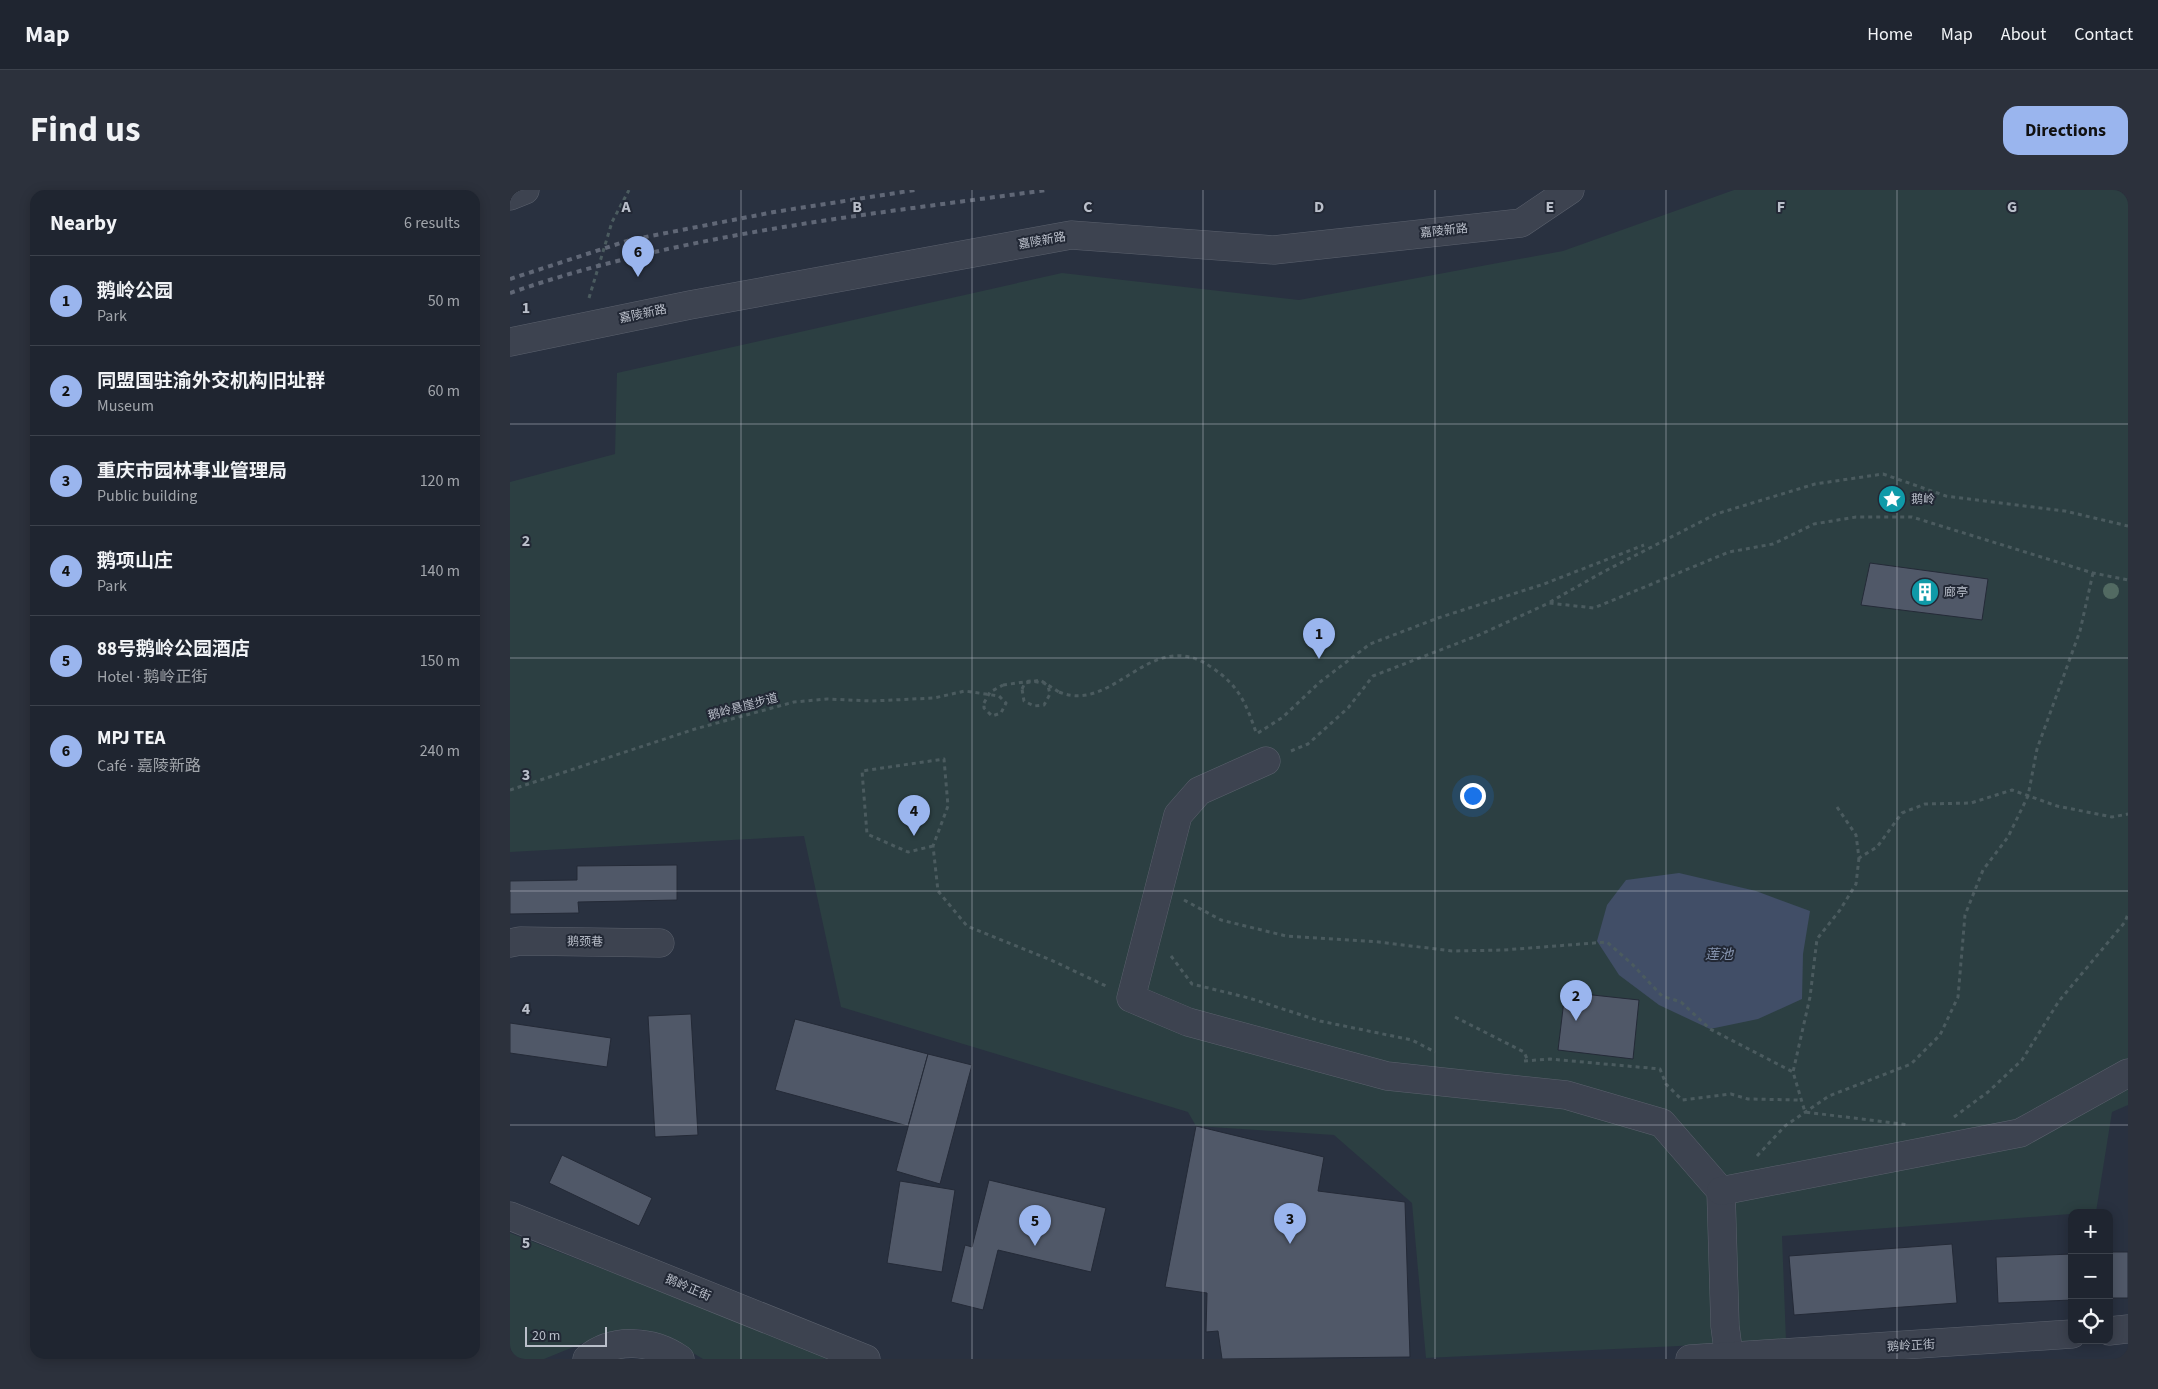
<!DOCTYPE html>
<html lang="en">
<head>
<meta charset="utf-8">
<style>
  :root { --surface:#1f2530; --page:#2c313c; --text:#f1f3f6; --muted:#a1a5ab; --line:#3c424c; --accent:#9ab5ee }
  body { margin:0; font-family:"Source Sans 3","Noto Sans SC",sans-serif; background:var(--page); color:var(--text) }
  .controls { position:absolute; right:15px; bottom:15px; display:grid; overflow:hidden; border-radius:10px; box-shadow:0 2px 12px #0003 }
  .controls button { width:45px; height:45px; display:grid; place-items:center; padding:0; border:0; border-bottom:1px solid var(--line); background:var(--surface); color:var(--text); font:25px sans-serif }
  .scale { position:absolute; left:15px; bottom:12px; width:82px; box-sizing:border-box; padding-left:5px; border:2px solid #babfca; border-top:0; font-size:14px; line-height:18px; white-space:nowrap; color:#babfca; -webkit-text-stroke:4px #222835; paint-order:stroke }
  .you { position:absolute; left:962px; top:605px; width:18px; height:18px; margin:-12px; border:4px solid #fff; border-radius:50%; background:#1a73e8; box-shadow:0 0 0 8px #1a73e833 }
  .badge { display:grid; place-items:center; width:32px; height:32px; border-radius:50%; background:var(--accent); color:#111; font-size:16px; font-weight:700 }
  .pin { position:absolute; translate:-50% -41px; filter:drop-shadow(0 1px 2px #0008) }
  .pin::after { content:''; position:absolute; top:26px; width:18px; height:15px; background:inherit; clip-path:polygon(0 0,100% 0,50% 100%) }
  .list { margin:0; padding:0; list-style:none }
  h2 { display:flex; justify-content:space-between; align-items:center; height:65px; margin:0; padding:0 20px; font-size:21px }
  h2 small { font-size:16px; font-weight:400; color:var(--muted) }
  .list li { display:grid; grid-template-columns:32px 1fr auto; gap:15px; align-items:center; box-sizing:border-box; height:90px; padding:0 20px; border-top:1px solid var(--line) }
  .list b { display:block; font-size:19px; white-space:nowrap }
  .list p { margin:0; font-size:16px; white-space:nowrap; color:var(--muted) }
  .list em { font-size:16px; font-style:normal; color:var(--muted) }
  .icon { flex:none; width:28px; height:28px; fill:none; stroke:currentColor; stroke-width:2; stroke-linecap:round; stroke-linejoin:round }
  .map { position:relative; flex:none; width:1618px; height:1169px; overflow:hidden; border-radius:15px }
  header { display:flex; align-items:center; gap:30px; box-sizing:border-box; height:70px; padding:0 25px; background:var(--surface); border-bottom:1px solid var(--line) }
  header strong { font-size:24px }
  nav { display:flex; gap:28px; margin-inline-start:auto; font-size:18px }
  .intro { display:flex; align-items:center; justify-content:space-between; box-sizing:border-box; height:120px; padding:0 30px }
  h1 { margin:0; font-size:35px }
  .button { padding:12px 22px; border-radius:15px; background:var(--accent); color:#111; font-size:18px; font-weight:700 }
  main { display:flex; gap:30px; padding:0 30px }
  aside { flex:1; background:var(--surface); border-radius:15px; box-shadow:0 2px 12px #0003 }
  .map>svg:first-child { display:block }
  .green { fill:#2c3f42 }
  .water { fill:#414e67 }
  .building { fill:#505868; stroke:#242a37 }
  .lines { fill:none; stroke-linecap:round; stroke-linejoin:round }
  .minor-casing { stroke:#5b616d; stroke-width:29 }
  .path { stroke:#4b5b5f; stroke-width:3; stroke-dasharray:4 4; stroke-linecap:butt }
  .minor { stroke:#3d4350; stroke-width:28 }
  .rail { stroke:#606776; stroke-width:4; stroke-dasharray:5 5; stroke-linecap:butt }
  .path-bridge { stroke:#4b5b5f; stroke-width:3; stroke-dasharray:4 4; stroke-linecap:butt }
  .tree { fill:#526a62 }
  .grid { fill:none; stroke:#babfca; stroke-width:1; stroke-opacity:0.55 }
  .labels { text-anchor:middle; dominant-baseline:central; stroke-width:4; stroke-linejoin:round; paint-order:stroke }
  .street-label { font-size:12px; fill:#babfca; stroke:#222835 }
  .poi-label { font-size:12px; fill:#babfca; stroke:#222835; text-anchor:start }
  .water-label { font-size:14px; font-style:italic; fill:#8593ae; stroke:#222835 }
  .grid-label { font-size:16px; text-anchor:middle; font-weight:bold; fill:#babfca; stroke:#222835; stroke-width:4; stroke-linejoin:round; paint-order:stroke }
</style>
</head>
<body>
<header>
<strong>Map</strong>
<nav><a>Home</a><a>Map</a><a>About</a><a>Contact</a></nav>
</header>
<div class="intro"><h1>Find us</h1><a class="button">Directions</a></div>
<main>
<aside>
<h2>Nearby<small>6 results</small></h2>
<ul class="list">
<li><span class="badge">1</span><div><b>鹅岭公园</b><p>Park</p></div><em>50 m</em></li>
<li><span class="badge">2</span><div><b>同盟国驻渝外交机构旧址群</b><p>Museum</p></div><em>60 m</em></li>
<li><span class="badge">3</span><div><b>重庆市园林事业管理局</b><p>Public building</p></div><em>120 m</em></li>
<li><span class="badge">4</span><div><b>鹅项山庄</b><p>Park</p></div><em>140 m</em></li>
<li><span class="badge">5</span><div><b>88号鹅岭公园酒店</b><p>Hotel · 鹅岭正街</p></div><em>150 m</em></li>
<li><span class="badge">6</span><div><b>MPJ TEA</b><p>Café · 嘉陵新路</p></div><em>240 m</em></li>
</ul>
</aside>
<div class="map">
<svg width="1618" height="1169" viewBox="0 0 1618 1169">
  <rect width="100%" height="100%" fill="#293140"/>
  <g class="green">
    <path d="M1224,0H1618V915L1602,922L1586,1022L1272,1046L1276,1151L916,1168L902,1013L824,945L686,936L678,922L331,817L294,646L0,662V292L105,264L107,183L552,83L789,110L1053,61Z"/>
    <path d="M0,1043L326,1169H193L155,1146L129,1139L100,1142L34,1169H0Z"/>
  </g>
  <path class="water" d="M1169,683L1246,701L1300,721L1293,764L1292,809L1248,829L1200,839L1149,815L1109,785L1087,751L1097,715L1116,690Z"/>
  <g class="building">
    <path d="M1360,373L1478,389L1472,430L1351,415Z"/>
    <path d="M167,675V710L68,712L69,723L0,724V691L67,690V676Z"/>
    <path d="M1055,802L1129,810L1123,869L1048,860Z"/>
    <path d="M181,824L188,945L145,947L138,826Z"/>
    <path d="M285,829L418,864L398,936L265,900Z"/>
    <path d="M0,833L101,848L97,877L0,863Z"/>
    <path d="M418,864L462,875L430,994L386,981Z"/>
    <path d="M686,936L814,967L808,1001L895,1012L900,1167L712,1169L708,1141L696,1142L697,1103L655,1097Z"/>
    <path d="M52,965L142,1008L129,1036L39,993Z"/>
    <path d="M479,990L596,1018L581,1082L488,1060L473,1120L441,1112L455,1055L462,1057Z"/>
    <path d="M390,991L445,1000L432,1082L377,1073Z"/>
    <path d="M1442,1054L1447,1113L1284,1125L1279,1066Z"/>
    <rect x="1599" y="1062" width="19" height="46"/>
    <path d="M1562,1064V1110L1488,1113L1486,1067Z"/>
  </g>
  <g class="lines">
    <defs>
      <g id="minor">
        <path d="M0,6L15,0"/>
        <path d="M0,152L180,115L561,45L764,60L1011,33L1060,0"/>
        <path d="M756,571L689,601L668,625L621,808L678,832L877,886L1056,905L1152,933L1211,1001L1215,1136L1219,1167"/>
        <path d="M0,753L10,751L150,753"/>
        <path d="M1211,1001L1510,943L1618,883"/>
        <path d="M0,1026L356,1169"/>
        <path d="M1599,1141L1618,1139"/>
        <path d="M77,1169C103,1147 143,1150 170,1169"/>
        <path d="M1180,1169L1562,1144"/>
      </g>
    </defs>
    <use href="#minor" class="minor-casing"/>
    <g class="path">
      <path d="M79,108L102,32L119,0"/>
      <path d="M1040,412L1093,382L1206,324L1305,294L1373,284L1436,306L1555,321L1618,336"/>
      <path d="M493,495L521,491L534,493L538,496L540,504L534,515L524,516L514,511L512,499"/>
      <path d="M549,502C604,525 641,435 701,477C730,496 736,514 747,545"/>
      <path d="M748,543L773,527L810,492L860,454L928,428L1034,394L1134,355"/>
      <path d="M781,561L798,554L838,518L863,486L969,445L1039,413L1084,418L1219,362L1263,354L1304,334L1346,327H1402L1583,383L1618,390"/>
      <path d="M0,600L185,539L284,512L317,509L362,511L424,508L455,501L489,506L496,513L491,523L482,526L474,518V513"/>
      <path d="M1327,617L1346,645L1349,668L1367,657L1392,623L1415,614L1461,613L1502,600L1547,616L1602,627L1618,624"/>
      <path d="M423,656L398,662L357,644L352,581L434,569L438,616L423,656L428,701L457,736L541,770L596,796"/>
      <path d="M1349,668L1346,694L1330,720L1307,749L1300,807L1283,882L1295,922L1399,935"/>
      <path d="M674,710L711,730L776,746L869,752L942,761L994,760L1097,752L1122,774L1152,806L1171,812L1200,839L1283,882"/>
      <path d="M661,766L682,794L739,808L810,831L902,850L925,862"/>
      <path d="M945,827L1014,862L1018,871"/>
      <path d="M1014,871L1040,869L1150,879L1156,894L1172,910L1221,904L1238,909L1290,910"/>
      <path d="M1444,927L1478,902L1512,870L1549,811L1615,732L1618,724"/>
      <path d="M1247,966L1275,936L1319,906L1401,874L1430,845L1448,807L1455,725L1473,680L1498,647L1518,606L1527,559L1570,441L1583,383"/>
    </g>
    <use href="#minor" class="minor"/>
    <g class="rail">
      <path d="M0,89L120,50L264,22L405,0"/>
      <path d="M0,103C172,43 357,25 537,0"/>
    </g>
    <g class="path-bridge">
      <path d="M512,499L515,493L530,490L549,502"/>
      <path d="M474,513L480,502L493,495"/>
    </g>
  </g>
  <g class="tree">
    <circle cx="1380" cy="309" r="8"/>
    <circle cx="1601" cy="401" r="8"/>
  </g>
  <path class="grid" d="M231,0V1169M462,0V1169M693,0V1169M925,0V1169M1156,0V1169M1387,0V1169M0,234H1618M0,468H1618M0,701H1618M0,935H1618"/>
  <defs>
    <symbol id="sight-disc" viewBox="-11 -11 22 22"><circle r="9.5" fill="#0f9aa8" stroke="#222835"/><path d="M0-6L1.8-2.2L6-1.7L2.9 1.2L3.7 5.4L0 3.3L-3.7 5.4L-2.9 1.2L-6-1.7L-1.8-2.2Z" fill="#fff"/></symbol>
    <symbol id="building-disc" viewBox="-11 -11 22 22"><circle r="9.5" fill="#0f9aa8" stroke="#222835"/><path d="M-4-6H4V6H1V3H-1V6H-4ZM-2.5-4.3h1.7v1.8h-1.7ZM.8-4.3h1.7v1.8H.8ZM-2.5-1h1.7V.8h-1.7ZM.8-1h1.7V.8H.8Z" fill="#fff"/></symbol>
  </defs>
  <g fill-rule="evenodd">
    <use href="#sight-disc" x="1366" y="293" width="32" height="32"/>
    <use href="#building-disc" x="1399" y="386" width="32" height="32"/>
  </g>
  <g class="labels">
    <g class="street-label">
      <text transform="translate(934 41) rotate(-6)">嘉陵新路</text>
      <text transform="translate(532 51) rotate(-10)">嘉陵新路</text>
      <text transform="translate(133 124) rotate(-12)">嘉陵新路</text>
      <text transform="translate(233 517) rotate(-15)">鹅岭悬崖步道</text>
      <text transform="translate(75 752) rotate(1)">鹅颈巷</text>
      <text transform="translate(178 1098) rotate(23)">鹅岭正街</text>
      <text transform="translate(1401 1156) rotate(-3)">鹅岭正街</text>
    </g>
    <g class="poi-label">
      <text x="1401" y="309">鹅岭</text>
      <text x="1434" y="402">廊亭</text>
    </g>
    <g class="water-label">
      <text x="1209" y="765">莲池</text>
    </g>
  </g>
  <g class="grid-label">
    <text x="116" y="22">A</text>
    <text x="347" y="22">B</text>
    <text x="578" y="22">C</text>
    <text x="809" y="22">D</text>
    <text x="1040" y="22">E</text>
    <text x="1271" y="22">F</text>
    <text x="1502" y="22">G</text>
    <text x="16" y="123">1</text>
    <text x="16" y="356">2</text>
    <text x="16" y="590">3</text>
    <text x="16" y="824">4</text>
    <text x="16" y="1058">5</text>
  </g>
</svg>
<div class="controls">
<button>+</button>
<button>−</button>
<button><svg class="icon" aria-label="locate" viewBox="0 0 24 24"><circle cx="12" cy="12" r="6"/><path d="M12 2v4M12 18v4M2 12h4M18 12h4"/></svg></button>
</div>
<div class="scale">20 m</div>
<div class="you"></div>
<div class="pin badge" style="left:809px;top:469px">1</div>
<div class="pin badge" style="left:1066px;top:831px">2</div>
<div class="pin badge" style="left:780px;top:1054px">3</div>
<div class="pin badge" style="left:404px;top:646px">4</div>
<div class="pin badge" style="left:525px;top:1056px">5</div>
<div class="pin badge" style="left:128px;top:87px">6</div>
</div>
</main>
</body>
</html>
